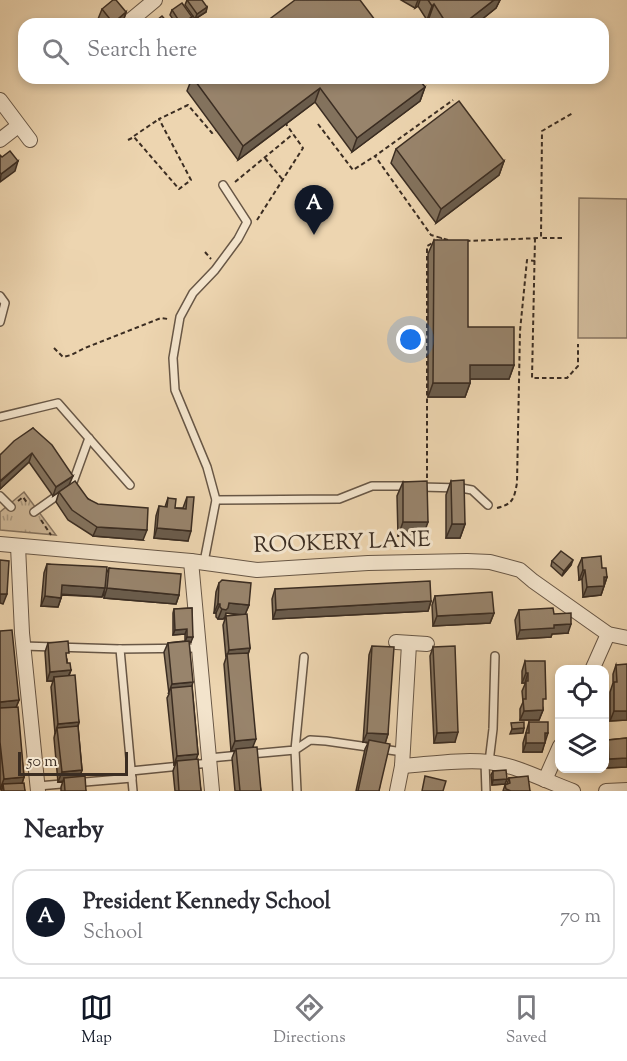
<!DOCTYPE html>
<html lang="en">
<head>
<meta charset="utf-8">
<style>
  :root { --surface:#fff; --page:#f7f7f7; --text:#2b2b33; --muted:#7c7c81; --line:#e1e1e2; --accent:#111827 }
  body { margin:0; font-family:"Sorts Mill Goudy",serif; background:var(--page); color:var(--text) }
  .controls { position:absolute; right:18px; bottom:18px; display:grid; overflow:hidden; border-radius:12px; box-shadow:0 3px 9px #0003 }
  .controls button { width:54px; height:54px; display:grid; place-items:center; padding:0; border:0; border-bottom:2px solid var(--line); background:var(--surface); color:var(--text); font:30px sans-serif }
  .scale { position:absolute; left:18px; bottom:15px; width:110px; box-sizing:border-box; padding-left:6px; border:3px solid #3b2d22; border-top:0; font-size:16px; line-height:21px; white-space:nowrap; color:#3b2d22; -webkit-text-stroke:4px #f3e4cc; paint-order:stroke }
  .you { position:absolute; left:411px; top:340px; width:21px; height:21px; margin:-15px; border:4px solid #fff; border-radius:50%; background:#1a73e8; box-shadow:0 0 0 9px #1a73e833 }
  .badge { display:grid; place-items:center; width:39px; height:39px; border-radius:50%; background:var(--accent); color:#fff; font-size:20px; font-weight:700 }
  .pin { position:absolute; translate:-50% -50px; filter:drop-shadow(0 2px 3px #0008) }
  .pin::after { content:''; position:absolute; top:32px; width:21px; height:18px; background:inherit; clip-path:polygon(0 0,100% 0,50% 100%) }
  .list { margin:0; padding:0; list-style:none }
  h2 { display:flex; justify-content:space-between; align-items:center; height:78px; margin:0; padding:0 24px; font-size:26px }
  h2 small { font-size:20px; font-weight:400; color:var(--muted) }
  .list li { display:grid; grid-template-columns:39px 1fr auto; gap:18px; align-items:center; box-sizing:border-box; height:96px; margin:0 12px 12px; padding:0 12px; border:2px solid var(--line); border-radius:18px }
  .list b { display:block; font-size:22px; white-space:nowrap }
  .list p { margin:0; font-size:20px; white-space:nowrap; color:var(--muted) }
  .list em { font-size:20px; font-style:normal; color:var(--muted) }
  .icon { flex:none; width:33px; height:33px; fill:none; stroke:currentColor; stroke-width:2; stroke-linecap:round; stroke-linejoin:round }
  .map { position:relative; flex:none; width:627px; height:791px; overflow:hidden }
  .search { position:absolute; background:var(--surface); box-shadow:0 3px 9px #0003; left:18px; right:18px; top:18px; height:66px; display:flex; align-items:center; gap:15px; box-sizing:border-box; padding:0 21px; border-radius:18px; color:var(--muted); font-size:22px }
  .sheet { height:186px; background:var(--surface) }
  nav { display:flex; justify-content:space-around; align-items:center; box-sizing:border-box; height:84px; border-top:2px solid var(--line); background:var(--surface); font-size:16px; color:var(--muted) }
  nav a { display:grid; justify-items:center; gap:3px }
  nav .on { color:var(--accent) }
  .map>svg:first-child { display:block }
  .grass { fill:url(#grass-tufts); stroke:#85725d; stroke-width:1.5 }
  .pitch { fill:#cfb898; stroke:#85725d; stroke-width:1.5 }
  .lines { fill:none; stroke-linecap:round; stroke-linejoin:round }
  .lane-casing { stroke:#685746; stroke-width:10 }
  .street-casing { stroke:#685746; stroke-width:16 }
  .path { stroke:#3b2d22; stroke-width:2; stroke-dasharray:4.5 3; stroke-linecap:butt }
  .lane { stroke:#f3e4cc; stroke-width:7 }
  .street { stroke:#f3e4cc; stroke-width:14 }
  .wall { fill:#83725d; stroke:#3b2d22; stroke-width:1.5 }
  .shaded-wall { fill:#6a5c4c; stroke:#3b2d22; stroke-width:1.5 }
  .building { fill:#98846c; stroke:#3b2d22; stroke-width:1.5 }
  .labels { text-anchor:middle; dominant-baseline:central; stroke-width:6; stroke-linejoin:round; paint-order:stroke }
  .street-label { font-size:22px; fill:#3b2d22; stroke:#f3e4cc }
</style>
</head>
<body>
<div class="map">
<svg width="627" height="791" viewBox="0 0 627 791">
  <defs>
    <pattern id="grass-tufts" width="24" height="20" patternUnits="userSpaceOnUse" patternTransform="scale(1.5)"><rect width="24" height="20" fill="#cfb898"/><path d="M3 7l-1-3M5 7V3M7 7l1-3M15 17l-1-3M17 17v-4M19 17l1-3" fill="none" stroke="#a9967c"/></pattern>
  </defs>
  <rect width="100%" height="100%" fill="#edd5b0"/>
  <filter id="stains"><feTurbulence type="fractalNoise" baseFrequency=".00333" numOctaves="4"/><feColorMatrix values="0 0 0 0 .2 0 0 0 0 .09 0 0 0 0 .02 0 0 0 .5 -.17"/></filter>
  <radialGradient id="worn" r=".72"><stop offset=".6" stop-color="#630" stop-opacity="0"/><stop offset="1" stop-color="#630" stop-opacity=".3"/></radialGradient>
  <path class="grass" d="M24,492L56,535L0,530V512Z"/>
  <path class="pitch" d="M579,198L627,199V338H578Z"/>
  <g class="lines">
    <defs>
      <g id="lane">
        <path d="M0,296L5,303L0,322"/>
        <path d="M0,417L58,403L130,485"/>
        <path d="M420,487L461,488L472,490L488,505"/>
        <path d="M0,496L11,507"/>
        <path d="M216,500L339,499L372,486H409"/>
        <path d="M34,512L72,485L89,438"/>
        <path d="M204,562L216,500L207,467L175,390L173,358L180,317L193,293L215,270L238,239L247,222L223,185"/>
        <path d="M23,646L120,649"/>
        <path d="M209,758L295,750L304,657"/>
        <path d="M485,762L486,791"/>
        <path d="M489,762L493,729L495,656"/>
        <path d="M131,771L210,763"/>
        <path d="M38,786L132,778"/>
        <path d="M133,791L120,649L199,648"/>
        <path d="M297,791L295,750L310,740L326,741L403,752"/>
      </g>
      <g id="street">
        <path d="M131,20L155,0"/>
        <path d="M0,100L30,140"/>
        <path d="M0,140L18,126"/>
        <path d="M0,544L191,561L257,570L368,563L467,561L490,562L520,570L533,581L608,634L627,638"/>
        <path d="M18,546L22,633L38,791"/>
        <path d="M191,561L212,791"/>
        <path d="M396,642L427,644"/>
        <path d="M592,670L608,634"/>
        <path d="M402,766C430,764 461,759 489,762C519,766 545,781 573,791"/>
        <path d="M545,780L560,746"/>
        <path d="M397,791L402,766L409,644"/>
        <path d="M606,791L627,790"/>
      </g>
    </defs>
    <use href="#lane" class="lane-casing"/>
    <use href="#street" class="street-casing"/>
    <g class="path">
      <path d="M318,124L353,170L375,156"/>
      <path d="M134,136L159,119"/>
      <path d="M128,140L134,137L179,189L191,180L159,119L188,105L212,133L216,130"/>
      <path d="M265,158L282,179"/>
      <path d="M235,182L293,134"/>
      <path d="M257,220L303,148L286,124"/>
      <path d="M535,238L532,378H567L578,366V344"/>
      <path d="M562,238H541L542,131L573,113"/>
      <path d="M448,240L431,235L375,156L453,100"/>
      <path d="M466,241L541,238"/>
      <path d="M205,252L211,259"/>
      <path d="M54,348L63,357L71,355L85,348L161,318L168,319"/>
      <path d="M427,478V246L442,238"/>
      <path d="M18,501L23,497L28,504"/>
      <path d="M497,508C513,504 514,499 517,483L520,331L527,260L535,261"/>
      <path d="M41,520L51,535"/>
    </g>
    <use href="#lane" class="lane"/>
    <use href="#street" class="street"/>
  </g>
  <g class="wall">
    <path d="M187,0L207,7L206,12L195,19L185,5Z"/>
    <path d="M401,0H500L496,8L476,24H433L429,18L427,20L418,6L415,8Z"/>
    <path d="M102,9L126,12L123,22L120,24H103L98,19Z"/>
    <path d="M172,10L190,22L187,24H176L170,15Z"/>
    <path d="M192,78H418L425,87L420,101L352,152L315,102L238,160L187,91Z"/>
    <path d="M396,149L504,161L499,175L436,223L391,163Z"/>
    <path d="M434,240L468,327L514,365L509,379H470V383L465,397H428V254Z"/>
    <path d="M33,428L70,485L143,540L93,536L68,520L56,502L59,492L53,496L29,462L0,489V455Z"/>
    <path d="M451,481L465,524L460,538H446V495Z"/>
    <path d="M403,482L423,536H398L397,496Z"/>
    <path d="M187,497L188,541L154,538L156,516L159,506L165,507L168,498L175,508H183Z"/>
    <path d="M582,558L602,568L607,577L601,595L583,597L582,579L579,580L578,567Z"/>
    <path d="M552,561L571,565L562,576L551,566Z"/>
    <path d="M47,564L106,574L109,568L179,595L176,604L104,598V591L102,597L62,595L58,607L41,606L44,573Z"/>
    <path d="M219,583L249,605L245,614L250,648L248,654L253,747L261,791H235L232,758L235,750L231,751L224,664L226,658L223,625L226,616L242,614L226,613L225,617L223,619H218L216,617V613H214L216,592Z"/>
    <path d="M275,589L431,601L428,611L273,619L272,599Z"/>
    <path d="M435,596L494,613L490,623L433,626L432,605Z"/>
    <path d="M192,608L191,642H189L192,686L198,754L196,759L201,791H175L173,771L175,765H174L167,698L169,694L164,652L168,643L185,641V634L173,635V613L174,609Z"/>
    <path d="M519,610L554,614L568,633L552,634L551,637L517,639L515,620Z"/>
    <path d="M0,631L19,700L16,707L24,777L22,783L25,791H1L2,789H0Z"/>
    <path d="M48,643L67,659V663L71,670L69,676L79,722L78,727L82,770L80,776L86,791H61V787L63,781L58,782L54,738L55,733L51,687L53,681H47L45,652Z"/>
    <path d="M372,646L388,734L385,743L379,791H356L365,749L368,743L363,742L369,655Z"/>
    <path d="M433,647L455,742L434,743L430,656Z"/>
    <path d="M525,661L543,708V710L539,720H520V709L523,702L522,691L525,684V683H522V671Z"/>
    <path d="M616,665L627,720L610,721V692L613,683V674Z"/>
    <path d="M529,722L545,740L542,752H523V743Z"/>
    <path d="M627,738V767L605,768L604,748L608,740Z"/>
    <path d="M493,771L507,779L505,784L492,785L491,775Z"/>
    <path d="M509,778L530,791H503L505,785L507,784Z"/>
  </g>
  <g class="shaded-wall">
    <path d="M418,0H420L418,6L415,8Z"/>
    <path d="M494,0H500L496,8L476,24H463Z"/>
    <path d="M434,4L429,18L427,20L432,6Z"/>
    <path d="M207,7L206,12L195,19L197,14Z"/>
    <path d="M126,12L123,22L120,24H113Z"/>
    <path d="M192,17L190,22L187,24H182Z"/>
    <path d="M425,87L420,101L352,152L357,138Z"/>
    <path d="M320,88L315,102L238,160L243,146Z"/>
    <path d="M18,161L15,171L0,182L1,174Z"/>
    <path d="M504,161L499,175L436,223L441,209Z"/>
    <path d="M470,365H514L509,379H465Z"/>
    <path d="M433,383H470L465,397H428Z"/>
    <path d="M32,453L29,462L0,489V482Z"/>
    <path d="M73,476L69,485L53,496L56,487Z"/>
    <path d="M403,522H428L423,536H398Z"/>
    <path d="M452,524H465L460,538H446Z"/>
    <path d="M97,527L147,530L143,540L93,536Z"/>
    <path d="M157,528L191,531L188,541L154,538Z"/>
    <path d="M573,560L571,565L562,576L564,571Z"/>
    <path d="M583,570H585L582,579L579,580Z"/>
    <path d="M604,577H607L601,595L583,597L587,587Z"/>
    <path d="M62,585L105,588L102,597L59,594Z"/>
    <path d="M107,588L179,595L176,604L104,598Z"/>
    <path d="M0,594H7L3,604L0,603Z"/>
    <path d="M45,596L61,598L58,607L41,606Z"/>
    <path d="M431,601L428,611L273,619L276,610Z"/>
    <path d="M229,603L249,605L245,615L226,613L225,617L223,619H218L222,609Z"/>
    <path d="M218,604H220L216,613H214Z"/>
    <path d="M494,613L490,623L433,626L437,616Z"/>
    <path d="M571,624L568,633L552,634L551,637L517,639L520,630L554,625Z"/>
    <path d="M187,629L185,634L173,635L175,630Z"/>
    <path d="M187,637H193L191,642H185Z"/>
    <path d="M250,648L247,658L227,656L229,650Z"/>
    <path d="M71,670L67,679L54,677L53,681H47L50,672Z"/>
    <path d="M526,673H528L525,683H522Z"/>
    <path d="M193,682L190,692L171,688L168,694L172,684Z"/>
    <path d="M19,700L15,710L0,712V702Z"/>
    <path d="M543,710L539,720H520L524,711Z"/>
    <path d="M614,711H627V720L610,721Z"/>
    <path d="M79,722L76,732L57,728L55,734L58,724Z"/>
    <path d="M524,728L523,733L510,734L512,729Z"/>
    <path d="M458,732L455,742L434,743L437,733Z"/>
    <path d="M367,733L388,734L385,744L363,742Z"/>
    <path d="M545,733H548L542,752H523L526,743Z"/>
    <path d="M256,739L252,749L231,751L235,741Z"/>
    <path d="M198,754L195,763L177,761L175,765H174L177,756Z"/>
    <path d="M627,758V767L605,768L609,759Z"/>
    <path d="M82,770L79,779L64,778L63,781L58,782L62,772Z"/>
    <path d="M24,777L21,787L3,784L2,789H0L4,779Z"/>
    <path d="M507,779L505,784L492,785L493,780Z"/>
  </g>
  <g class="building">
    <path d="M113,0H116L126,12L113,23L102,9Z"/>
    <path d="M187,0H202L207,7L197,14Z"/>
    <path d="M295,0H360L378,24H263Z"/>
    <path d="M428,0H494L463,24H439L438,21L443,18L434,4L432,6Z"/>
    <path d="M182,3L192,17L181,24L172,10Z"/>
    <path d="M162,16L169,24H152Z"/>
    <path d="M193,78H418L425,87L357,138L320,88L243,146Z"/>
    <path d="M459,101L504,161L441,209L396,149Z"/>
    <path d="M10,151L18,161L1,174L0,172V155L2,157Z"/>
    <path d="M434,240H468V327H514V365H470V383H433Z"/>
    <path d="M33,428L52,445L73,476L56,487L32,453L0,481V455L14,441Z"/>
    <path d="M464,480L465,524H452L451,481Z"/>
    <path d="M75,481L88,499L98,504L148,508L147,530L97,527L72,510L59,492Z"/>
    <path d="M427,481L428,522H403V482Z"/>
    <path d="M187,497H194L191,531L157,528L159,506L167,507L168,498L176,499L175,508L186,509Z"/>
    <path d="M561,551L573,560L564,571L552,561Z"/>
    <path d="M601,556L602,568H606L607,577H604V586L587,587L585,570H583L582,558Z"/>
    <path d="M0,560L9,561L7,594H0Z"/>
    <path d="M47,564L107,567L105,588L62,585L61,598L45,596Z"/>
    <path d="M109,568L181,574L179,595L107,588Z"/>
    <path d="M222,580L251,583L249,605L229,603L228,608L226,610L222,609L220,607V604H218L219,583Z"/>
    <path d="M430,581L431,601L276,610L275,589Z"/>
    <path d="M492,592L494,613L437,616L435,596Z"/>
    <path d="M192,608L193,637H187V629L175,630L174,609Z"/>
    <path d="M553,608L554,614L571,613V624L554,625V628L520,630L519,610Z"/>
    <path d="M247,614L250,648L229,650L226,616Z"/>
    <path d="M12,630L19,700L0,702V631Z"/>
    <path d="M68,641L69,653H66L67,663H70L71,670L50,672L48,643Z"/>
    <path d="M189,641L193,682L172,684L168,643Z"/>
    <path d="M372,646L394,647L388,734L367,733Z"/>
    <path d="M455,646L458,732L437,733L433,647Z"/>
    <path d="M248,653L256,739L235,741L227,654Z"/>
    <path d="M525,661H545L546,699H543V710L524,711L523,699H526V681H528V673H526Z"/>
    <path d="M627,664V711H614V682H617L616,665Z"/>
    <path d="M75,675L79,722L58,724L54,677Z"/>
    <path d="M192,686L198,754L177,756L171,688Z"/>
    <path d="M18,707L24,777L4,779L0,742V708Z"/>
    <path d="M524,722V728L512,729L511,723Z"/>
    <path d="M529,722H548V733H545V743H526V733H529Z"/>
    <path d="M78,726L82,770L62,772L57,728Z"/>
    <path d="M627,738V758L609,759L608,740Z"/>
    <path d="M369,740L390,744L379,791H358Z"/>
    <path d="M257,747L261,791H240L236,749Z"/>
    <path d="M198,759L201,791H179L177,761Z"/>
    <path d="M506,770L507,779L493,780V771Z"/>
    <path d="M85,776L86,791H65L64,778Z"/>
    <path d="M425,776L446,781L443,791H422Z"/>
    <path d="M528,776L530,791H511L506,789L505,785L510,783L509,778Z"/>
    <path d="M24,783L25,791H4L3,784Z"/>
  </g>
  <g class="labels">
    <g class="street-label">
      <text transform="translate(342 544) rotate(-2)">ROOKERY LANE</text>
    </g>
  </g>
  <rect width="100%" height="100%" filter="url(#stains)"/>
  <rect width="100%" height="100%" fill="url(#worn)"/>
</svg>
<div class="controls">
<button><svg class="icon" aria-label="locate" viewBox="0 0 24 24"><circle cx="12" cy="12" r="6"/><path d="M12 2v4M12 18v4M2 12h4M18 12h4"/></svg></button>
<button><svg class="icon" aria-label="layers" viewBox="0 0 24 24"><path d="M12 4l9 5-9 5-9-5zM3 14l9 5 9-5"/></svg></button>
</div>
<div class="scale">50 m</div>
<div class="you"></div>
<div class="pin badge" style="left:314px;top:235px">A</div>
<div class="search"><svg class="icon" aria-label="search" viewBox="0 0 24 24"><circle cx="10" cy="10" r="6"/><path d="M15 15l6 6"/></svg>Search here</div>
</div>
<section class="sheet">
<h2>Nearby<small></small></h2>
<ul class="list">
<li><span class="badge">A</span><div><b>President Kennedy School</b><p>School</p></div><em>70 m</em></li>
</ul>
</section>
<nav>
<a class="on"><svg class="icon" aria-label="map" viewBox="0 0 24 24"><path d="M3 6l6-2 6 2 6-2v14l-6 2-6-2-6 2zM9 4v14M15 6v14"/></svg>Map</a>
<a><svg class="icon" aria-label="directions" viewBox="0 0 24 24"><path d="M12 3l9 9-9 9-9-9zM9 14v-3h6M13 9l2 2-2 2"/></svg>Directions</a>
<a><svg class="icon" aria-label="saved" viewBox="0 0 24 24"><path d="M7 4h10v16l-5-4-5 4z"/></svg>Saved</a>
</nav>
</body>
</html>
